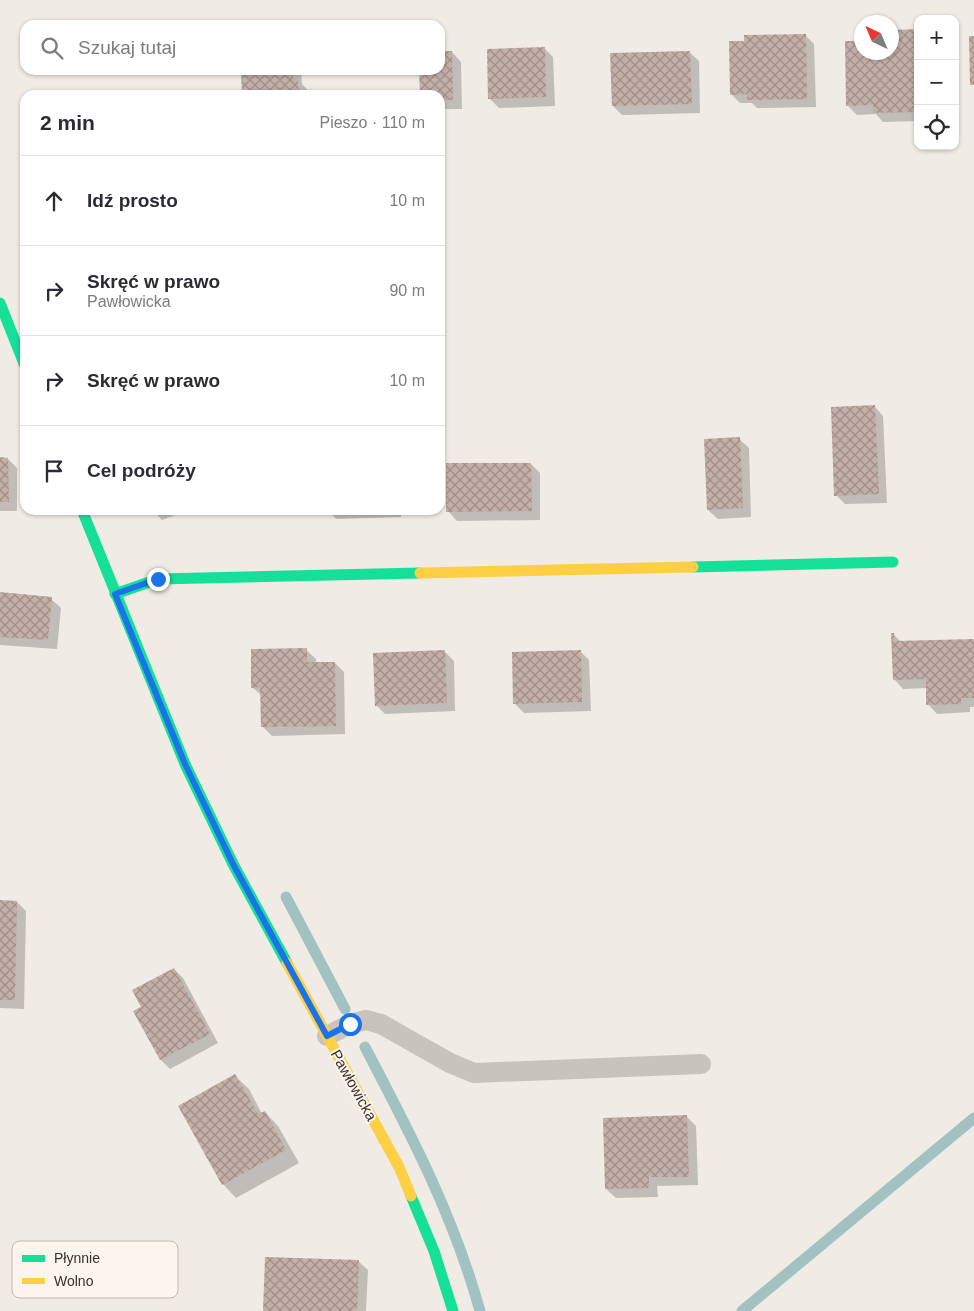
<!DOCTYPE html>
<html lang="pl">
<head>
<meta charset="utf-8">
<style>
  :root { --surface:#fff; --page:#f7f7f7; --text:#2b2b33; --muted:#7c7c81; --line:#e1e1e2 }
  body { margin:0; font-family:Helvetica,sans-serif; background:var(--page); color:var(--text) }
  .controls { position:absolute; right:15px; top:15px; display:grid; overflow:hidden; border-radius:10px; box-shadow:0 1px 4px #0004 }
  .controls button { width:45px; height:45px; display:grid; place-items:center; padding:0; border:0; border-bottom:1px solid var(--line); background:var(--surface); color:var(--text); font:25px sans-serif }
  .compass { position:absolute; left:854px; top:15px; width:45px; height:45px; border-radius:50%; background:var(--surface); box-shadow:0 1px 4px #0004; rotate:316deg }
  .stop { position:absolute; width:15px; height:15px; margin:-11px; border:4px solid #1a73e8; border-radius:50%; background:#fff }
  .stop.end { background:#1a73e8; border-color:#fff; box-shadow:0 1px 5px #0008 }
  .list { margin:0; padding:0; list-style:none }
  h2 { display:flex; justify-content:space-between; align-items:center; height:65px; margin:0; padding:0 20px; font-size:21px }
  h2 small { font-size:16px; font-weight:400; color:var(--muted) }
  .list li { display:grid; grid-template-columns:32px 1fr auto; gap:15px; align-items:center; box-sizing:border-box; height:90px; padding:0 20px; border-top:1px solid var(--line) }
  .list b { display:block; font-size:19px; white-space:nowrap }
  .list p { margin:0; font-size:16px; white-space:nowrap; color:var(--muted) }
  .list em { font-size:16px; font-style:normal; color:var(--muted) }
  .icon { flex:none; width:28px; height:28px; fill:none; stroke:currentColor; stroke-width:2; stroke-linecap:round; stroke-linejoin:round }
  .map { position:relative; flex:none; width:974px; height:1311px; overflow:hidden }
  .search { position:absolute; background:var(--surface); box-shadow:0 1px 4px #0004; left:20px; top:20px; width:425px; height:55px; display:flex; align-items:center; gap:12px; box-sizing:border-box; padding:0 18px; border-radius:15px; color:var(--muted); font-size:19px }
  .panel { position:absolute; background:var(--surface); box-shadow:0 1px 4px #0004; left:20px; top:90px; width:425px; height:425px; border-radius:15px }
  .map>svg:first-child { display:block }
  .shadow { fill:#0003 }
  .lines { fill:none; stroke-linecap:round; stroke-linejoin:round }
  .stream { stroke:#a1c2c1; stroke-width:11 }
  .building { fill:url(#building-cross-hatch) }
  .lane { stroke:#c9c3be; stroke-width:20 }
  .fast { stroke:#16e098; stroke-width:11 }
  .slow { stroke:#ffcf43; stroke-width:11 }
  .route { stroke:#1a73e8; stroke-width:6 }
  .labels { text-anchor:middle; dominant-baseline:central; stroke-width:4; stroke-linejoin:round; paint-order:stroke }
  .street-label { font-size:15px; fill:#3b302b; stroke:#fbf5ee }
  .key { fill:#fbf5ee; stroke:#c1bab4; stroke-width:1 }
  .key-label { font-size:14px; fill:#3b302b }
</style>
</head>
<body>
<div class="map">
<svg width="974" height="1311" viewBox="0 0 974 1311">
  <defs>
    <pattern id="building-cross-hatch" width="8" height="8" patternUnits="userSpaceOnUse" patternTransform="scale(1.25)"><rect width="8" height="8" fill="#c3afa7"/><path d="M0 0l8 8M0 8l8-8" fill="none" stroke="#a08f88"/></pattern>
  </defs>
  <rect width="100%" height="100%" fill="#f0ebe5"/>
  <g class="shadow">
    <path d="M892,31H918V121L883,122L876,114L857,115L848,106L862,52H892Z"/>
    <path d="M805,35L814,44L816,107L757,108L752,103H740L731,94L746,42Z"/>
    <path d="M544,48L553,57L555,106L499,108L489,98Z"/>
    <path d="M452,52L461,62L462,109H440V95H421L420,70H440V53Z"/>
    <path d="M689,52L699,61L700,113L622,115L613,106Z"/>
    <path d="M242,70H301L302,84L307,89V95H243Z"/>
    <path d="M874,406L883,416L887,503L845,504L836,495Z"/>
    <path d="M739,439L749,448L751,517L718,519L708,510Z"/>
    <path d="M0,459H8L17,468V511H0Z"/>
    <path d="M531,464L540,473V520L457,521L448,511Z"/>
    <path d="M152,510H188L162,520Z"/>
    <path d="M328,510H401V517L336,519Z"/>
    <path d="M0,594L51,599L61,608L57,649L0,645Z"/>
    <path d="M893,634L901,642L974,640V707H970V712L937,714L928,704L927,688L903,689L894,679Z"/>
    <path d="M306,650L316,659V663H335L344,672L345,734L272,736L262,726V696L252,687Z"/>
    <path d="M444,651L454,661L455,711L385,714L376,705Z"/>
    <path d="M580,651L589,660L591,711L524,713L515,704Z"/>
    <path d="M0,902H17L26,911L24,1009L0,1008Z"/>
    <path d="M174,969L183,978L218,1043L170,1069L161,1060L135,1012L142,1008Z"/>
    <path d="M235,1076L249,1089L262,1114L265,1112L278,1126L299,1163L236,1198L223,1184Z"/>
    <path d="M687,1117L696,1126L698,1185L657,1186L658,1197L616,1198L606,1189Z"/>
    <path d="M358,1261L368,1270L366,1311H265Z"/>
  </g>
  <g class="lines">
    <g class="stream">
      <path d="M286,897L345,1009"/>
      <path d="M365,1047C411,1135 453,1214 480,1311"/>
      <path d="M742,1311L974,1118"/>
    </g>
  </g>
  <g class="building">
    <path d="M918,29V112L873,113V105L846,106L845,41H862V52H892V30Z"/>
    <path d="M806,34L807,99L747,100V94L730,95L729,41H744V35Z"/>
    <path d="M969,36H974V85H970Z"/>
    <path d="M545,47L546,97L488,99L487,49Z"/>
    <path d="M440,51H452L453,100H440V95H420L419,70H440Z"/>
    <path d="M690,51L692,104L612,106L610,53Z"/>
    <path d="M241,70H293V79H298L299,95H242Z"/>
    <path d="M875,405L879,494L834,496L831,407Z"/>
    <path d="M740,437L743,508L707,510L704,439Z"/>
    <path d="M0,457L8,458L9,502H0Z"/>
    <path d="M446,463H531L532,511L446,512Z"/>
    <path d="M0,592L52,597L48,640L0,637Z"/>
    <path d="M891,633H894L895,641L974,639V698H961V704L926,705V679L893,680Z"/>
    <path d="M307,648V662H335L336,726L261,727L260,687L251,688V649Z"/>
    <path d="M445,650L447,703L375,706L373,653Z"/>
    <path d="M581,650L582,702L513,704L512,652Z"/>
    <path d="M0,900L17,901L15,1000H0Z"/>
    <path d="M174,968L210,1034L160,1060L133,1011L141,1007L132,990Z"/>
    <path d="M235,1074L258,1114L265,1111L286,1150L222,1185L178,1106Z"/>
    <path d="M687,1115L689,1177H649V1188L605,1189L603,1118Z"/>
    <path d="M265,1257L359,1260L357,1311H263Z"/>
  </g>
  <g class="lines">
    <path class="lane" d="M327,1036L350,1024L366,1020L381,1024L450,1063L474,1073L701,1064"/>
    <g class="fast">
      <path d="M0,303L25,366"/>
      <path d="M82,510L185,764L233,864L287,963"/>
      <path d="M693,567L893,562"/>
      <path d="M115,594L158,579L420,573"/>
      <path d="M411,1196L434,1251L453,1311"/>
    </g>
    <g class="slow">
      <path d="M420,573L693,567"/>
      <path d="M287,963L399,1167L411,1196"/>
    </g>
  </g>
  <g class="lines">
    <path class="route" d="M158,579L115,594L185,764L233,864L327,1036L350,1024"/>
  </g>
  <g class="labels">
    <g class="street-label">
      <text transform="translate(354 1085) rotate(61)">Pawłowicka</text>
    </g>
  </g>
  <rect x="12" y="1241" width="166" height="57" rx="8" class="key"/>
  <rect x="22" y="1255" width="23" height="7" fill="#16e098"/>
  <rect x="22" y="1278" width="23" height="6" fill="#ffcf43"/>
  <g class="key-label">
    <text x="54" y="1263">Płynnie</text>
    <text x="54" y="1286">Wolno</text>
  </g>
</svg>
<div class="controls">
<button>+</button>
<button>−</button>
<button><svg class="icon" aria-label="locate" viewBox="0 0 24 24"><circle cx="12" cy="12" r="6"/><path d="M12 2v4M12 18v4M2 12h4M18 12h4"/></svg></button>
</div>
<svg class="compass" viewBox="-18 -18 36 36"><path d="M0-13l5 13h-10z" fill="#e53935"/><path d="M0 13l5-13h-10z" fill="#7c7c81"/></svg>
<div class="stop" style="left:350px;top:1024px"></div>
<div class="stop end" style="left:158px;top:579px"></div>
<div class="search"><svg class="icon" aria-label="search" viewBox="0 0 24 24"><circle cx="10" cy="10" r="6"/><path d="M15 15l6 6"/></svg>Szukaj tutaj</div>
<section class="panel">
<h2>2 min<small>Pieszo · 110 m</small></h2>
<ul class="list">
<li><svg class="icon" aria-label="ahead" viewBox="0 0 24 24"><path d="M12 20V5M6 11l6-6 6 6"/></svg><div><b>Idź prosto</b></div><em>10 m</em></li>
<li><svg class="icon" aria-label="right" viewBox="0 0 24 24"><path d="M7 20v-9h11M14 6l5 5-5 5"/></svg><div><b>Skręć w prawo</b><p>Pawłowicka</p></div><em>90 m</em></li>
<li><svg class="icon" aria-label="right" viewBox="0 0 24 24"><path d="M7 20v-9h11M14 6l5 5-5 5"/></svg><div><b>Skręć w prawo</b></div><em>10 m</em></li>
<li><svg class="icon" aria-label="arrive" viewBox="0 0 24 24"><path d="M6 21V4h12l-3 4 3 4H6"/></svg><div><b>Cel podróży</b></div></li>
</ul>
</section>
</div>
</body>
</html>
